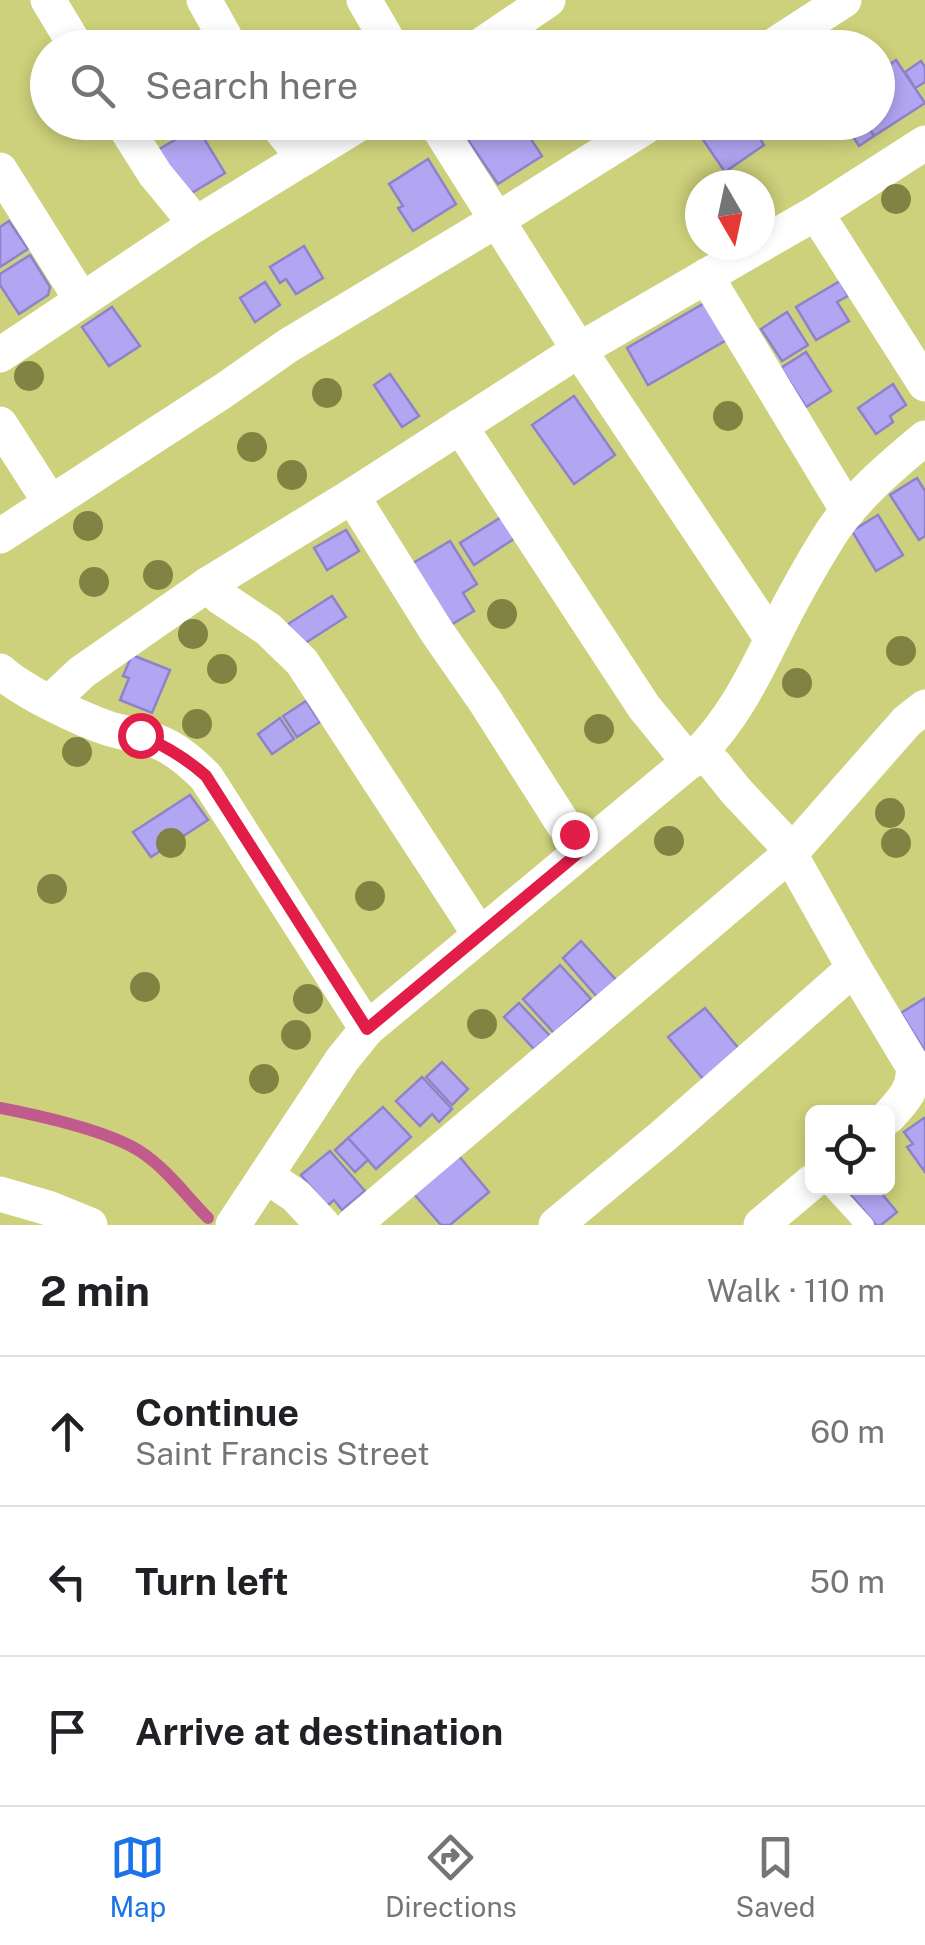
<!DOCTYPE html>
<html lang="en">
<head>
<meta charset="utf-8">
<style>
  :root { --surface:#fff; --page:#f2f2f2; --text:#202124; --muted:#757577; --line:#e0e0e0; --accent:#1a73e8 }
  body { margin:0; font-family:"Public Sans",sans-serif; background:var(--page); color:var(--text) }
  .controls { position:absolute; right:30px; bottom:30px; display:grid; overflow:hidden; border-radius:15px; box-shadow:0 5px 15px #0003 }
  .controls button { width:90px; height:90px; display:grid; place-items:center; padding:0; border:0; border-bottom:2px solid var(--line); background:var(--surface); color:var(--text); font:50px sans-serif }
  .compass { position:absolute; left:685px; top:170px; width:90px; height:90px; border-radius:50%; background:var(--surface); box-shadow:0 5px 15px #0003; rotate:171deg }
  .stop { position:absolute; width:30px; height:30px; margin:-22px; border:8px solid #e11d48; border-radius:50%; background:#fff }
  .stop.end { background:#e11d48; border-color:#fff; box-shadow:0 2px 10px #0008 }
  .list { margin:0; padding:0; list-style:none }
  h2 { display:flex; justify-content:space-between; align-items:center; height:130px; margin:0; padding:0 40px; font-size:42px }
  h2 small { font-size:32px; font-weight:400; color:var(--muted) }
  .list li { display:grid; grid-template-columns:65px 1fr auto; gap:30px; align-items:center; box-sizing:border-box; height:150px; padding:0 40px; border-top:2px solid var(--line) }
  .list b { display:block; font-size:38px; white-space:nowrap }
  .list p { margin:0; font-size:32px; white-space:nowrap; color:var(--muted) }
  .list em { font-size:32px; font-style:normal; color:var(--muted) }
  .icon { flex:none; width:55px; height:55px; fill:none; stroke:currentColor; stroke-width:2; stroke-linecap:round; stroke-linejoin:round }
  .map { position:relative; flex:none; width:925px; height:1225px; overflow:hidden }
  .search { position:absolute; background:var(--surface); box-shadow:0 5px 15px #0003; left:30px; right:30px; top:30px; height:110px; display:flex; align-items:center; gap:25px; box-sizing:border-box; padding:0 35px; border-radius:55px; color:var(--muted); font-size:38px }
  .sheet { height:580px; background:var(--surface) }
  nav { display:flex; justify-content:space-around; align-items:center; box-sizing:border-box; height:140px; border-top:2px solid var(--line); background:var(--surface); font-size:28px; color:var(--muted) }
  nav a { display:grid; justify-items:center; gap:5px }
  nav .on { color:var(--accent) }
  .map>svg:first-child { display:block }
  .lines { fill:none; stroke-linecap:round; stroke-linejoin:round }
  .stream { stroke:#c15b8e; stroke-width:12 }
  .building { fill:#b2a5f2; stroke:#8f82cc; stroke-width:2.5 }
  .lane { stroke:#fff; stroke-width:18 }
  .street { stroke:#fff; stroke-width:35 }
  .tree { fill:#818342 }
  .route { stroke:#e11d48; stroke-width:12 }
</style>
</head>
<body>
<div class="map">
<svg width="925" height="1225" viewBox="0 0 925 1225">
  <rect width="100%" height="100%" fill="#cdd17b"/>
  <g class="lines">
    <path class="stream" d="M0,1108C41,1116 107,1130 141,1152C167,1169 187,1197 208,1218"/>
  </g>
  <g class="building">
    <path d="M896,60L925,103L874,136L865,122H878V73Z"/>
    <path d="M921,61L925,67V82L915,88L905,72Z"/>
    <path d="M480,122H520L542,156L498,184L464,134Z"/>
    <path d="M703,122H749L764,145L725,172L695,128Z"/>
    <path d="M844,122H865L874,136L859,146Z"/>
    <path d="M197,127L225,173L185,197L156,151Z"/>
    <path d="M428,159L456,204L413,231L398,208L403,206L389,184Z"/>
    <path d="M9,221L28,249L0,267V227Z"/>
    <path d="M304,246L323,278L296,294L286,279L280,283L270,267Z"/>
    <path d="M30,255L50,287L48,295L19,314L0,285V274Z"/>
    <path d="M840,281L848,296L837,302L849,321L816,340L796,307Z"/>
    <path d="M265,282L280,305L255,322L240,298Z"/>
    <path d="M708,301L730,338L648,385L627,348Z"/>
    <path d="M112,307L140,346L109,366L82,327Z"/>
    <path d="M787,312L808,345L782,361L761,329Z"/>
    <path d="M806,352L831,391L806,407L781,368Z"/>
    <path d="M390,374L419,416L402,427L374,385Z"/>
    <path d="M893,384L906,405L890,416L893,422L876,434L858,408Z"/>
    <path d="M574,396L615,455L574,484L532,425Z"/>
    <path d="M917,478L925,491V536L919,540L890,495Z"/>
    <path d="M878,515L903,555L876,571L852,531Z"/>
    <path d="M503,516L517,537L474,565L460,543Z"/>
    <path d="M346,530L359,551L327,570L314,548Z"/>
    <path d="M450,541L477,584L463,593L474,611L449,626L410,565Z"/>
    <path d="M332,596L346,617L302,645L288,624Z"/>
    <path d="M132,655L170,670L152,713L120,700L129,678L123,676Z"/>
    <path d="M306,701L320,722L297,737L283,716Z"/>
    <path d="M280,718L294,739L272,754L258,734Z"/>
    <path d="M190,795L208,820L151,857L133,832Z"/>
    <path d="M581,941L617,981L598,998L563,958Z"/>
    <path d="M560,965L591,999L554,1033L523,999Z"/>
    <path d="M925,998V1051L901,1013Z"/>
    <path d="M519,1003L550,1036L534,1049L504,1017Z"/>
    <path d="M705,1008L740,1050L703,1079L668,1037Z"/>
    <path d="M442,1062L468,1089L452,1105L426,1077Z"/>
    <path d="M422,1077L452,1109L439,1122L432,1114L420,1126L396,1101Z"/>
    <path d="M383,1107L411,1137L376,1169L348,1138Z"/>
    <path d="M924,1118L925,1120V1172L907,1147L913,1144L904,1132Z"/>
    <path d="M348,1138L368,1160L355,1172L335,1150Z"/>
    <path d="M330,1151L365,1191L342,1210L334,1200L327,1206L301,1175Z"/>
    <path d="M458,1155L489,1192L450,1225H441L413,1193Z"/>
    <path d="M845,1188H877L897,1212L881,1225H876Z"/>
  </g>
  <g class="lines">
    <path class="lane" d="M831,1188L865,1225"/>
    <g class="street">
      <path d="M48,0L77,48"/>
      <path d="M204,0L231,48"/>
      <path d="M364,0L392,48"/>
      <path d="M477,48L548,0"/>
      <path d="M770,48L844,0"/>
      <path d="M122,122L155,174L196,224"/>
      <path d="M275,122L304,158"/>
      <path d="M435,122L579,350L772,639"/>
      <path d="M0,170L81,299"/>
      <path d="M816,213L925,384"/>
      <path d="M760,245L816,213L925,143"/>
      <path d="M706,276L848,511"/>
      <path d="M0,355L196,224L362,122"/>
      <path d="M0,424L50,502"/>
      <path d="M460,426L644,707L689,762"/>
      <path d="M352,496L437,632L485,701L564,825L573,835L589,843"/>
      <path d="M0,536L223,391L289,345L497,220L653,122"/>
      <path d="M207,585L220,597L268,629L302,662L480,935"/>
      <path d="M0,671C23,692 80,719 110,729C128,734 146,736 163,744C180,752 193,764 206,777L367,1029"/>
      <path d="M50,702L82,672L207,585L352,496L579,350L760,245"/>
      <path d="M697,755L708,759L715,765L736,791L782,840L854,968L913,1066C916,1088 902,1102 888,1117"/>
      <path d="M266,1176L296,1196L323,1225"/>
      <path d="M0,1194L48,1208L90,1225"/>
      <path d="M233,1225L342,1060L367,1029L697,755C731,721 751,682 772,639C789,605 808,570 828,538C852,499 890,467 925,438"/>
      <path d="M353,1225L790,854L907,721L925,707"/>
      <path d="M556,1225L662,1137L854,968"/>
      <path d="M761,1225L812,1182"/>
    </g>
  </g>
  <g class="tree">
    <circle cx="896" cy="199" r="15"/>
    <circle cx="29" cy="376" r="15"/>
    <circle cx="327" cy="393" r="15"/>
    <circle cx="728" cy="416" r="15"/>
    <circle cx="252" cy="447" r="15"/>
    <circle cx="292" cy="475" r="15"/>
    <circle cx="88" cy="526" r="15"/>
    <circle cx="158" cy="575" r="15"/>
    <circle cx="94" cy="582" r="15"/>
    <circle cx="502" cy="614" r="15"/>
    <circle cx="193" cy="634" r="15"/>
    <circle cx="901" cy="651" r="15"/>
    <circle cx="222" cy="669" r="15"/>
    <circle cx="797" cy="683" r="15"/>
    <circle cx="197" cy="724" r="15"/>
    <circle cx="599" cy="729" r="15"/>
    <circle cx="77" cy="752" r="15"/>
    <circle cx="890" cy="813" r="15"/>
    <circle cx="669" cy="841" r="15"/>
    <circle cx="171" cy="843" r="15"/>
    <circle cx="896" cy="843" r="15"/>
    <circle cx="52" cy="889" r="15"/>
    <circle cx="370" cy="896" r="15"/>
    <circle cx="145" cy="987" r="15"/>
    <circle cx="308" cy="999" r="15"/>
    <circle cx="482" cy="1024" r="15"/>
    <circle cx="296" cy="1035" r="15"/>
    <circle cx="264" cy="1079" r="15"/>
  </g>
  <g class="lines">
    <path class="route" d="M140,735C166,746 186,758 206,776L367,1029L589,844L574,834"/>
  </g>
</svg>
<div class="controls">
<button><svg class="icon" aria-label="locate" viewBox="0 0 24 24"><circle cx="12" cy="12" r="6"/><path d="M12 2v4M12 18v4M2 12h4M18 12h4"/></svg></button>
</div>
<svg class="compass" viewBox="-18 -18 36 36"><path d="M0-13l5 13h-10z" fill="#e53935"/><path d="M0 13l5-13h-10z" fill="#757577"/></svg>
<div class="stop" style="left:140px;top:735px"></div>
<div class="stop end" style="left:574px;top:834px"></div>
<div class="search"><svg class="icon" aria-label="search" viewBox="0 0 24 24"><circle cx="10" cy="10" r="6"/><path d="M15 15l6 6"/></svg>Search here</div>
</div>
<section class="sheet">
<h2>2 min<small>Walk · 110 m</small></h2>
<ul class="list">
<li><svg class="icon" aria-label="ahead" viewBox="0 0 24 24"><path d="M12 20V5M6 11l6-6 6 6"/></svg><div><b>Continue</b><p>Saint Francis Street</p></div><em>60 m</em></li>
<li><svg class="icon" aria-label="left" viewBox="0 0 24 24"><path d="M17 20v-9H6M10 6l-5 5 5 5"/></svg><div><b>Turn left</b></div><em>50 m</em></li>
<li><svg class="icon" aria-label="arrive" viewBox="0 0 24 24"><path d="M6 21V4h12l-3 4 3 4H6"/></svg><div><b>Arrive at destination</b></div></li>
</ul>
</section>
<nav>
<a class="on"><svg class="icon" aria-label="map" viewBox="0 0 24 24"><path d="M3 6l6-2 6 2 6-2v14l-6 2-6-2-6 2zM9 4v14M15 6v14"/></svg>Map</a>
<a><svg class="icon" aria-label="directions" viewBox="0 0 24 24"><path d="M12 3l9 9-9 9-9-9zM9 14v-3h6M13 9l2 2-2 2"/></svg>Directions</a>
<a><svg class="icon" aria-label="saved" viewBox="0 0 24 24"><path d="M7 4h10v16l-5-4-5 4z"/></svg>Saved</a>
</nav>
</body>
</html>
